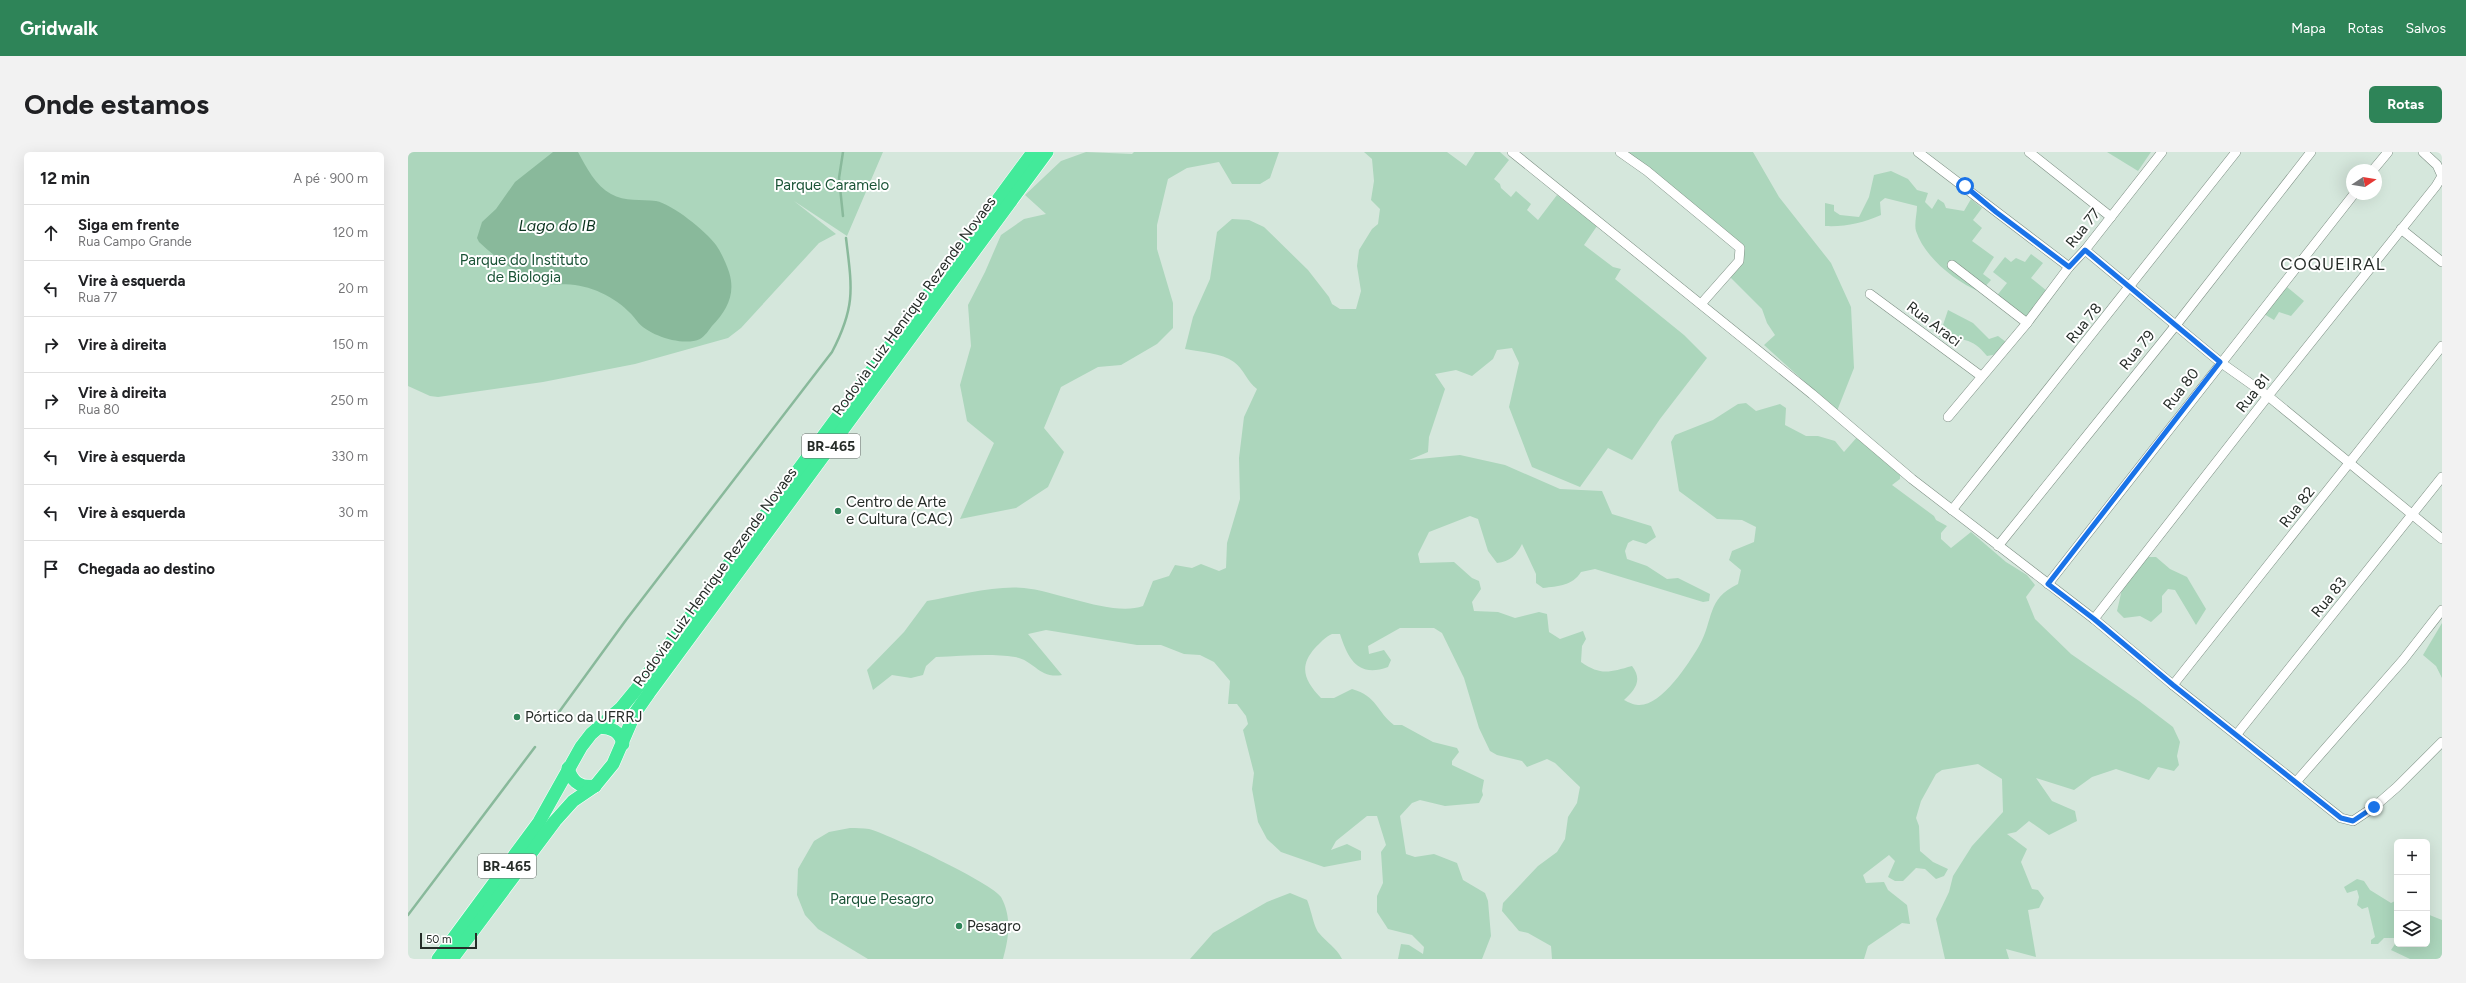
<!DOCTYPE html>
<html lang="pt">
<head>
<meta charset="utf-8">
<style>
  :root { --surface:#fff; --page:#f2f2f2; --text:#202124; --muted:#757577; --line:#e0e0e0; --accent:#2e8458 }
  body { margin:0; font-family:Figtree,sans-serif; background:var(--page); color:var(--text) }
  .controls { position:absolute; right:12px; bottom:12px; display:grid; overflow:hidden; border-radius:6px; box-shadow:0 4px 16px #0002 }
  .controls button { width:36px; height:36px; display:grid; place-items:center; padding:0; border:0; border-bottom:1px solid var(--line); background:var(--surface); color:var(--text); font:20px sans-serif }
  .compass { position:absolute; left:1938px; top:12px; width:36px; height:36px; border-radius:50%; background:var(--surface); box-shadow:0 4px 16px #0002; rotate:78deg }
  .scale { position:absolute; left:12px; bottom:10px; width:57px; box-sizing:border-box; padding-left:4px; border:2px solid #262c28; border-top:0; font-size:11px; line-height:14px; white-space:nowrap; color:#262c28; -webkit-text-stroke:3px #fff; paint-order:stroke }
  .stop { position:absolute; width:12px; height:12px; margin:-9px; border:3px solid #1a73e8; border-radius:50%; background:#fff }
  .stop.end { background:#1a73e8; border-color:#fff; box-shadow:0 1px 4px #0008 }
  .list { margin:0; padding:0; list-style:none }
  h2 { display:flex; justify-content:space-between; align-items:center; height:52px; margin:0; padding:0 16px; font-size:17px }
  h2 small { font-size:13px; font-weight:400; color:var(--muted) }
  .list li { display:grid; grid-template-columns:26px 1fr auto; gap:12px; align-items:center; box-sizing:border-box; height:56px; padding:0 16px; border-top:1px solid var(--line) }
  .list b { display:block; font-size:15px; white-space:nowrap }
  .list p { margin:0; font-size:13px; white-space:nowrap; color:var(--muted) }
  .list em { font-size:13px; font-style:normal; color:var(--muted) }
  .icon { flex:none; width:22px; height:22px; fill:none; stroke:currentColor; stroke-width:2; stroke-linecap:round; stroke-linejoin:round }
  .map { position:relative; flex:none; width:2034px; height:807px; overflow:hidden; border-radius:6px }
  header { display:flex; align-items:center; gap:24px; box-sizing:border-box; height:56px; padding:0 20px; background:var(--accent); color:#fff }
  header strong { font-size:19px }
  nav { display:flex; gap:22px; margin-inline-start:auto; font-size:14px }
  .intro { display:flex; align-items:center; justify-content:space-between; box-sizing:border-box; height:96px; padding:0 24px }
  h1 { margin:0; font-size:28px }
  .button { padding:10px 18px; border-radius:6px; background:var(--accent); color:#fff; font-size:14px; font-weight:700 }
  main { display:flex; gap:24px; padding:0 24px }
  aside { flex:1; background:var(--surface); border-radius:6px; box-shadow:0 4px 16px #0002 }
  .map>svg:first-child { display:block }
  .green { fill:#acd6bc }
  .water { fill:#89b99b }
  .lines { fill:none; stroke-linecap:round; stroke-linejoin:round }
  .stream { stroke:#89b99b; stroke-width:2.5 }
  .minor-casing { stroke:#7d8e83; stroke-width:10 }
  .highway-casing { stroke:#fff; stroke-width:14 }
  .minor { stroke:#fff; stroke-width:9 }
  .highway { stroke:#43ea9a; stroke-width:13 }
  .route { stroke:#1a73e8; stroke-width:5 }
  .poi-dot { fill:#2e8458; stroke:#fff; stroke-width:1.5 }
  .labels { text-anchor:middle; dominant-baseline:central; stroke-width:4; stroke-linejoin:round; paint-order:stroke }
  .shield { fill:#fff; stroke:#676b68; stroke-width:1 }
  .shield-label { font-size:14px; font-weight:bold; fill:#262c28 }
  .park-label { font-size:15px; fill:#1a5336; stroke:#fff }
  .street-label { font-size:15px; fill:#262c28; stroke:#fff }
  .poi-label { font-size:15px; fill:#262c28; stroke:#fff; text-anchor:start }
  .water-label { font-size:16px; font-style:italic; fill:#0a321e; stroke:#fff }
  .quarter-label { font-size:17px; letter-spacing:1px; fill:#262c28; stroke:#fff }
</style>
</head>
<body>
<header>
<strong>Gridwalk</strong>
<nav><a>Mapa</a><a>Rotas</a><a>Salvos</a></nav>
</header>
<div class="intro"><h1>Onde estamos</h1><a class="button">Rotas</a></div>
<main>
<aside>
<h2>12 min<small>A pé · 900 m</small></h2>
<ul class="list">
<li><svg class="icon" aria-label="ahead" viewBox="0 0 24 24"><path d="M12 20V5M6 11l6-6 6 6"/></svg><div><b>Siga em frente</b><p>Rua Campo Grande</p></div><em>120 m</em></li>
<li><svg class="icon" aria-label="left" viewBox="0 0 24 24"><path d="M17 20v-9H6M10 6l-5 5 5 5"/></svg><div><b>Vire à esquerda</b><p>Rua 77</p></div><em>20 m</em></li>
<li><svg class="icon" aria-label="right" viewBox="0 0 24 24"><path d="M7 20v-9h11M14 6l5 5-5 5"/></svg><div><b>Vire à direita</b></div><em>150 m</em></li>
<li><svg class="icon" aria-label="right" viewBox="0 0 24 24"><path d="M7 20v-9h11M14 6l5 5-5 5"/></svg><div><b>Vire à direita</b><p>Rua 80</p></div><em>250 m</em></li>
<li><svg class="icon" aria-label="left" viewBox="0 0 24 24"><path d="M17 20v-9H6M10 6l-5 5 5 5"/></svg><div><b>Vire à esquerda</b></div><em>330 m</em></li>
<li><svg class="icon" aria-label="left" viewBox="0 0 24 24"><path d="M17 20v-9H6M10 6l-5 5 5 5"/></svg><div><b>Vire à esquerda</b></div><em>30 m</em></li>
<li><svg class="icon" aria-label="arrive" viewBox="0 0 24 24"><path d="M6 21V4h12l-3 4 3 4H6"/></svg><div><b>Chegada ao destino</b></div></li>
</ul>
</aside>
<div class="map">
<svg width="2034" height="807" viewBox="0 0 2034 807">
  <rect width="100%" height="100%" fill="#d5e7dc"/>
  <g class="green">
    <path d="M0,0H475L439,84L386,49L428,82L411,91L333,176L320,186L227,212L135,230L30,245L22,244L0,234Z"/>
    <path d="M678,0L724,2L726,0H871L862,26L852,32H824L811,10L779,16L760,27L749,73V97L765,151V176L749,192L713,213L690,215L653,235L636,276L656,300L640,335L608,356L552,367L586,291L559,269L552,233L563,194L560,153L577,120L593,83L616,67L638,62L617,43L653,9Z"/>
    <path d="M956,0H1039L1058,14L1067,0H1092L1101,8L1086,27L1092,32L1093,36L1103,45L1108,39L1123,52L1119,58L1130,68L1149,43L1189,74L1176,93L1205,115L1213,117L1207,127L1276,183L1299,206L1252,267L1224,308L1200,296L1172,335L1124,315L1101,255L1111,211L1104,196L1089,198L1085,207L1064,224L1048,218L1027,222L1037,237L1021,285L1020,300L1001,308L1052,303L1097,313L1152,337L1194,339L1204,362L1243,374L1248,385L1238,392L1225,388L1220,391L1217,399L1219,407L1239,414L1259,427L1270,426L1302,442L1301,449L1295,450L1187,417L1173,420C1164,434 1150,434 1135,436L1128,431V422L1114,392C1109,402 1102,410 1089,411L1080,399L1070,367L1062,364L1021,380L1010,402L1012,411L1046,410L1064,426L1071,429L1073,437L1064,450L1066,459L1090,460L1107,466L1131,460L1139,462L1141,480L1152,487L1175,479L1178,487L1174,494L1173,510C1193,524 1202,520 1224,514C1235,528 1227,538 1216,548C1220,550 1226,553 1230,553C1253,555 1281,511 1291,494C1306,468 1298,447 1330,432L1333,418L1321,408L1324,399L1346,390L1348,375L1334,368L1309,367L1271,339L1263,290L1267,283L1305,268L1330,252L1338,251L1348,259L1372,252L1378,256L1377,273L1398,284H1410L1427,289L1436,300L1450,284L1492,321V327L1484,333L1526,364L1528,368L1539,374L1533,381V387L1543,396L1563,380L1598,410L1619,423L1627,433L1618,445L1627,467L1663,502L1731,549L1765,575L1772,590L1769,604L1771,613L1766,619L1750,615L1741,628L1708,617L1684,625L1666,638L1628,626L1644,649L1667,659L1669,669L1641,683L1621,669L1608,680L1599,682L1619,697L1613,710L1624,737L1630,738L1636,746L1631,756L1620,758L1628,805L1598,797L1601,807H1537L1528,767L1541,740L1545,724L1564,694L1595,660L1594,627L1570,612L1534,618L1528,622L1513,649L1508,666L1511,674L1512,699L1525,710L1540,717L1536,724L1528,727L1517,717L1508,716L1495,729H1487L1480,725L1487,709L1481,703L1455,723L1458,731L1476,730L1480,738L1499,753L1502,772L1494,771L1460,794L1456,807H1144L1143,794L1120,781L1111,779L1094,759L1095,751L1130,714L1149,700L1157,687L1160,665L1169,651L1172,635L1147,611L1139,607L1119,615L1114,609L1089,603L1082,599L1071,576L1056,526L1034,481L1026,476H992L960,494L961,502L976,498L983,508L980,515C950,526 940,507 932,482H924C917,485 912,491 907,496C890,515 897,529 913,546H926L944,537C969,544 969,560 986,573H994L1025,590L1049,596L1051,600L1044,609V613L1076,628L1074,639L1075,643L1071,651L1037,654L1012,648L1004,651L992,664L998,702L1007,705L1026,702L1049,711L1055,728L1077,741L1080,749L1083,784L1074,807H990L993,792L1001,793L1015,802L1016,795L1004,783L980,777L969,760V744L975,731L973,700L978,693L969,664H959L928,689L923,698L939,692L953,699V708L916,715L873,700L859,687L850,670L844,637L846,621L835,578L840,572L838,564L829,552H820L822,529L806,510L792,503L776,502L753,493H729L638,478L620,482L654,523C631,527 626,508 607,505C581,501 554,504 528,505L518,514L515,523L503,526L484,523L465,538L459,518L496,480L519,449C548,444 587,433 616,436C649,439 705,465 735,454L745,429L761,424L767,413L784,416L793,412L811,419L818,416L819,391L832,347L831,306L836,265L849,237C839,230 836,217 826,210C814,201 792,200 777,197L785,165L802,127L809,80L824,67L841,68L856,75L900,118L921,145L924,152L932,157H948L953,139L949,114L951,98L964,77L970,72L972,57L963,48L966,29L964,7Z"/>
    <path d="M1218,0H1345L1371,45L1423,111L1443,155L1446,216L1429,259L1356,193L1367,183L1359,171L1354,157L1322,125L1337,96L1276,44Z"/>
    <path d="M1699,0H1743L1730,19Z"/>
    <path d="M1483,19L1500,27L1509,38L1520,41L1517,50L1524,57L1530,47L1536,51L1538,56L1556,59L1563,47L1574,56L1565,68L1574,76L1564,89L1586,105L1575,122L1583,128L1572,140C1547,129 1517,106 1508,79C1506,72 1509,62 1509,54L1477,46L1472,50L1473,63C1455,71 1437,75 1417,74V51L1426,53V59L1432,63L1451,65L1461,45L1466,23Z"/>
    <path d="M1623,102L1635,111L1623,126L1639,139L1615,169L1587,146L1599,131L1585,120L1597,105L1603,110L1608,106L1617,110Z"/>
    <path d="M1879,135L1896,149L1883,164L1871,160L1866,168L1856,162Z"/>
    <path d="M1540,158L1565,171L1581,187L1590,184L1598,190L1590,202L1579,204C1564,185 1553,187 1531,185Z"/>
    <path d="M1740,405H1748L1762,417L1779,425L1798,457L1788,473L1767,438L1760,437L1754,444V460L1743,470L1732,464L1716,466L1709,459L1715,433Z"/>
    <path d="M2034,471V526L2028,514L2015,503Z"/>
    <path d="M442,676C448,676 455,676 461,677C478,681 586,732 593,745C604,765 601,786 595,807H460L410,777L397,763L389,743L390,717L406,689L421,680Z"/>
    <path d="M1949,727L1956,729L1962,738L1983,751L1989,748V792H2019V762L2034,768V807H2002L1983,798L1987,792L1986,786H1976L1970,792H1963V788L1967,785L1960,755L1954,757L1949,753L1951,745L1949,738L1939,741L1936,735Z"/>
    <path d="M882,741L899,748C903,757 906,776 911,781C919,791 928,795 934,807H782L805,781L859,750Z"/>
  </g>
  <path class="water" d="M145,0H170C178,15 188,34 203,42C217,50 233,47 248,49C264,52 298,79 308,93C313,100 318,111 321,120C328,142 319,158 304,174C301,178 297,184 292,187C275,195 239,183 229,169C215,150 190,136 167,133C157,131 145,134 134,131C111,124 88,106 71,90L69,86L74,70L88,57L107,30Z"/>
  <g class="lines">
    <g class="stream">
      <path d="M435,64L431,26L435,0"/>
      <path d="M151,560L218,468L424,200C448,154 444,136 438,86"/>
      <path d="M0,763L127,595"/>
    </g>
    <defs>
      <g id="minor">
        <path d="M1104,0L1404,242L1504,327L1686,467L1765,533L1933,666L1945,669L1966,655L1989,635L2034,590"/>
        <path d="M1212,0L1239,19L1332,96L1331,109L1293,152"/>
        <path d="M1510,0L1661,115"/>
        <path d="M1621,0L1703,65"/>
        <path d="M1965,18L1980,0"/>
        <path d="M1993,77L2034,110"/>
        <path d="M1677,98L1812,210L1860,244L2034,387"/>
        <path d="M1544,113L1619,171"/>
        <path d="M1462,142L1573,224"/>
        <path d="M1540,265L1619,171L1661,115L1677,98L1754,0"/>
        <path d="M1544,358L1828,0"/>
        <path d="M1590,394L1768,173L1903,0"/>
        <path d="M1640,432L1946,42"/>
        <path d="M1686,467L1860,244L2028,34L2034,24L2029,13L2015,0"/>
        <path d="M1765,533L2034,194"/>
        <path d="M1829,582L2034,325"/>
        <path d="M1888,630L1995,508L2034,458"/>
      </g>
      <g id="highway">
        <path d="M191,575C204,576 212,579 215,592"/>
        <path d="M160,616C164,630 172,636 187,634"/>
        <path d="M30,807L131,670L173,595L183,582L213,556L227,539L625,0"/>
        <path d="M44,807L147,669L165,649L187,634L205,612L227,561L241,541L639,0"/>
      </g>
    </defs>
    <use href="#minor" class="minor-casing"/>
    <use href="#highway" class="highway-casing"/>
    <use href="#minor" class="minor"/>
    <use href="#highway" class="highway"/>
  </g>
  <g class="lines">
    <path class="route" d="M1557,34L1588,60L1661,115L1677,98L1812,210L1640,432L1686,467L1765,533L1933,666L1945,669L1966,655"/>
  </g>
  <g class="poi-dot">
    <circle cx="430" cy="359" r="4"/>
    <circle cx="109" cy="565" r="4"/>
    <circle cx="551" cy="774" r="4"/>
  </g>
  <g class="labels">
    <g class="shield">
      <rect x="394" y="282" width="58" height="24" rx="3"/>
      <rect x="70" y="702" width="58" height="24" rx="3"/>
    </g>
    <g class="shield-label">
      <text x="423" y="294">BR-465</text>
      <text x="99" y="714">BR-465</text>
    </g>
    <g class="park-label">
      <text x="424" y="33">Parque Caramelo</text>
      <text x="116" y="108">Parque do Instituto<tspan x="116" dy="17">de Biologia</tspan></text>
      <text x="474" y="747">Parque Pesagro</text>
    </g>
    <g class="street-label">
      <text transform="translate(1675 76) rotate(-51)">Rua 77</text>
      <text transform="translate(506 154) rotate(-54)">Rodovia Luiz Henrique Rezende Novaes</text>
      <text transform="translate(1676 171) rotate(-51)">Rua 78</text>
      <text transform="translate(1526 172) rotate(37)">Rua Araci</text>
      <text transform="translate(1729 198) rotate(-51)">Rua 79</text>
      <text transform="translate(1773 237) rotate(-52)">Rua 80</text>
      <text transform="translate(1845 241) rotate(-52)">Rua 81</text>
      <text transform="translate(1889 355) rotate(-52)">Rua 82</text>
      <text transform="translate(307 425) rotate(-54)">Rodovia Luiz Henrique Rezende Novaes</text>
      <text transform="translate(1921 445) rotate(-51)">Rua 83</text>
    </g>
    <g class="poi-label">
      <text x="438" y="350">Centro de Arte<tspan x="438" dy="17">e Cultura (CAC)</tspan></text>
      <text x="117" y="565">Pórtico da UFRRJ</text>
      <text x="559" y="774">Pesagro</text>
    </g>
    <g class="water-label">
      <text x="149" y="73">Lago do IB</text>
    </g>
    <g class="quarter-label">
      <text x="1925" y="112">COQUEIRAL</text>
    </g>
  </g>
</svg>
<div class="controls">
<button>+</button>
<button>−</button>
<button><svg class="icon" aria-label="layers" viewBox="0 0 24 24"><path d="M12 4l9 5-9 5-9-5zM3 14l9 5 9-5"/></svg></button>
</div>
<svg class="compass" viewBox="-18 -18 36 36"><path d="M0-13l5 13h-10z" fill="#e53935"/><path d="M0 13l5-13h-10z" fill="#757577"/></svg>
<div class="scale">50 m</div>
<div class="stop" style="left:1557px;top:34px"></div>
<div class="stop end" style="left:1966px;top:655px"></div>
</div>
</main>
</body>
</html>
